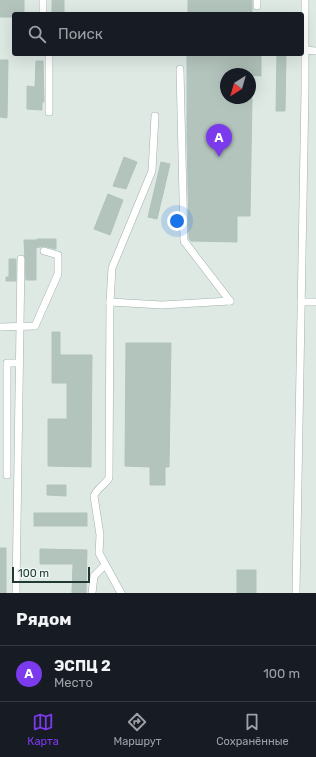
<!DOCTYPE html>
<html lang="ru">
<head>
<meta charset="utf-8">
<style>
  :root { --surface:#171b24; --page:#242831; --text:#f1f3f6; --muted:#9ea1a6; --line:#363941; --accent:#7c3aed }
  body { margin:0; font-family:Rubik,sans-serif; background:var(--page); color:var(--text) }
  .compass { position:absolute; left:220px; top:68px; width:36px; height:36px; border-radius:50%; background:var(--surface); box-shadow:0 4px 16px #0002; rotate:217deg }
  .scale { position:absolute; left:12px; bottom:10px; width:78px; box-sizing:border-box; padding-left:4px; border:2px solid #203932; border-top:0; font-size:11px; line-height:14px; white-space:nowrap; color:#203932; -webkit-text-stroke:3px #eef6f2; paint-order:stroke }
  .you { position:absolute; left:177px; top:221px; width:14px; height:14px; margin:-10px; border:3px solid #fff; border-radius:50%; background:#1a73e8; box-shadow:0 0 0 6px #1a73e833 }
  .badge { display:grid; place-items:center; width:26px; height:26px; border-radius:50%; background:var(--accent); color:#fff; font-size:13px; font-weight:700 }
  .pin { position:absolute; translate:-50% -33px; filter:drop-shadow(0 1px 2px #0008) }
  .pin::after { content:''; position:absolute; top:21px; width:14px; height:12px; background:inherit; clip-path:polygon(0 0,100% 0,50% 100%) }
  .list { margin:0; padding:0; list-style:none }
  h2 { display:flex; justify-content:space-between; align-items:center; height:52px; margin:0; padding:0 16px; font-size:17px }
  h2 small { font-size:13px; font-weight:400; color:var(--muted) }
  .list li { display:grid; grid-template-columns:26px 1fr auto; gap:12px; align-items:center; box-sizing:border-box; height:56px; padding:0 16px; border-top:1px solid var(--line) }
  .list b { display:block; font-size:15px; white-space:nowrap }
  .list p { margin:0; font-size:13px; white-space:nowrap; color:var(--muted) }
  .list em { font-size:13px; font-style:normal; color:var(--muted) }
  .icon { flex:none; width:22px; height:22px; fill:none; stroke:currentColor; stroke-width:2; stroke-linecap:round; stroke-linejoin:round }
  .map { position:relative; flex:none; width:316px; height:593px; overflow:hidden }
  .search { position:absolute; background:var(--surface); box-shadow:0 4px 16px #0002; left:12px; right:12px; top:12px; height:44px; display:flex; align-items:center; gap:10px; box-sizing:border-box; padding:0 14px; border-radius:4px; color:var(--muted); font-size:15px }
  .sheet { height:108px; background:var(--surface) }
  nav { display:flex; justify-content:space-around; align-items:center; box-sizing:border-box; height:56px; border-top:1px solid var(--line); background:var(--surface); font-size:11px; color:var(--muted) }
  nav a { display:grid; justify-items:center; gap:2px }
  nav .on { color:var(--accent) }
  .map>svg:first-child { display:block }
  .building { fill:#b3c4bd; stroke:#b1c3bc }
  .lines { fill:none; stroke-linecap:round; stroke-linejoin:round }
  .minor-casing { stroke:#a1b1ab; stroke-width:8 }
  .minor { stroke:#fff; stroke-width:7 }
</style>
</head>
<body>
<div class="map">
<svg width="316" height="593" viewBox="0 0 316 593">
  <rect width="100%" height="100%" fill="#dee9e4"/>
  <g class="building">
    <path d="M0,0H24V14H14V17H0Z"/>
    <rect x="52" y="0" width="12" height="13"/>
    <rect x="188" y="0" width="64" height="14"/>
    <path d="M187,54H261V76L226,74V98H252L250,216H237V242L191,241L189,239L187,134Z"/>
    <path d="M277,54H286L285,111H276Z"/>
    <path d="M0,60H8L7,118L0,117Z"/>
    <path d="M36,61H43L44,102H42V110L27,109V86L35,87Z"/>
    <path d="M124,157L137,162L126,189L113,186Z"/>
    <path d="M161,162L170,164L157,219L148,217Z"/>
    <path d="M108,194L123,200L110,235L94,229Z"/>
    <path d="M37,239H56V249L43,246L36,248V280H26L24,240H37Z"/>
    <path d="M9,259H16V281H6V277H9Z"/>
    <path d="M52,332H60V355H92L91,467L48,466V419H67V383H52Z"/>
    <path d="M126,343H171L169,467H165V485H150V467L125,466Z"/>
    <path d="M47,485H66V496L47,495Z"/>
    <rect x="34" y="513" width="53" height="13"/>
    <rect x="0" y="548" width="6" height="45"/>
    <path d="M40,549L87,550L86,593H72L73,564H40Z"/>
    <rect x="237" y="570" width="19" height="23"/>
  </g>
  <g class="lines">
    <defs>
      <g id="minor">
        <path d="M257,0V6"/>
        <path d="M43,14V0"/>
        <path d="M305,50L316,51"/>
        <path d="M180,69L184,241L230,301"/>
        <path d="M49,112V54"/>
        <path d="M110,302L112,268L152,171L155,116"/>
        <path d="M301,302H316"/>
        <path d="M0,327L35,326L58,274V255L44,251"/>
        <path d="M7,475V363H19"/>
        <path d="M16,593L21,259"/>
        <path d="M92,593L94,576L105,565"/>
        <path d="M121,593L99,553L100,535L94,496C97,488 105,485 109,478L110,302L162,305L230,301"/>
        <path d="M296,593L305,91V0"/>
      </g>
    </defs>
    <use href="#minor" class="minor-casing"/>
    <use href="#minor" class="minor"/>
  </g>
</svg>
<svg class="compass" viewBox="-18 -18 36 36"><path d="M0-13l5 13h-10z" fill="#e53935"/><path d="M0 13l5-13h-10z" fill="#9ea1a6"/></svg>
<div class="scale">100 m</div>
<div class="you"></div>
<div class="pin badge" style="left:219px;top:157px">A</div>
<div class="search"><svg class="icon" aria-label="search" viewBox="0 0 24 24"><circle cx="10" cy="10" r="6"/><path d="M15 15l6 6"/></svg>Поиск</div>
</div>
<section class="sheet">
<h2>Рядом<small></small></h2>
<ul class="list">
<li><span class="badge">A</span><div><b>ЭСПЦ 2</b><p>Место</p></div><em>100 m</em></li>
</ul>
</section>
<nav>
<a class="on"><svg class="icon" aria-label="map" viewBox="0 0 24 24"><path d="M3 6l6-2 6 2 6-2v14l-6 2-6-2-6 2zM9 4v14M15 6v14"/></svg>Карта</a>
<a><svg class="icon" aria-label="directions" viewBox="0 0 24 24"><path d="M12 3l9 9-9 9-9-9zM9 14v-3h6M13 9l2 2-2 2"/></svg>Маршрут</a>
<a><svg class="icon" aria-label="saved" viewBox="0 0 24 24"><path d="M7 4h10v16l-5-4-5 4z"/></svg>Сохранённые</a>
</nav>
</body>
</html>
